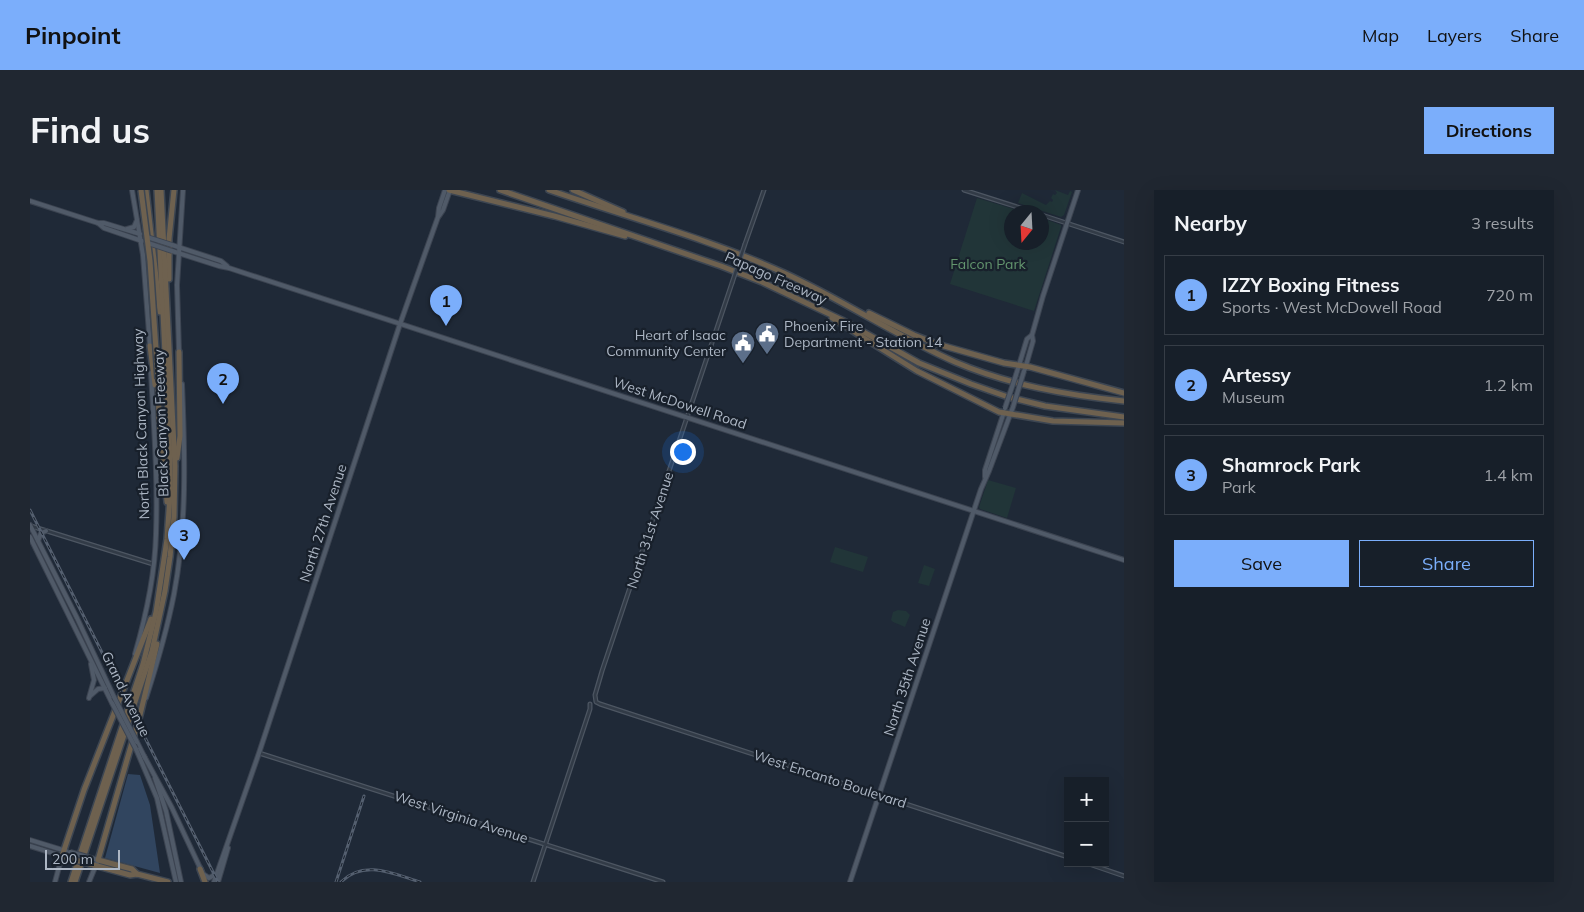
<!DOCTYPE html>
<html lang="en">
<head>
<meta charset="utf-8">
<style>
  :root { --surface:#171f29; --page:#202731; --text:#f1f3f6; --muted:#9ea2a8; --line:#363d46; --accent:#7baefb }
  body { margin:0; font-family:Mulish,sans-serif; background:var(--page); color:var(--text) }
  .controls { position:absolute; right:15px; bottom:15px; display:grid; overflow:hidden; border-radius:0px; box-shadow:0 5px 20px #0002 }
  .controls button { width:45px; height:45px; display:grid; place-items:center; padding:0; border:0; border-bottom:1px solid var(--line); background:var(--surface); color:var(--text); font:25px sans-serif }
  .compass { position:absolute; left:974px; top:15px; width:45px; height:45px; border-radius:50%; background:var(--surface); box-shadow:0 5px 20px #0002; rotate:198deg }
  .scale { position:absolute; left:15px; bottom:12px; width:75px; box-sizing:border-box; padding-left:5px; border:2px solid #acb6c4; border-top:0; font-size:14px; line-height:18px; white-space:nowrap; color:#acb6c4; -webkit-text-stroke:4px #18202b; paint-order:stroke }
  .you { position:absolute; left:652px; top:261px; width:18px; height:18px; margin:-12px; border:4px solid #fff; border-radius:50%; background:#1a73e8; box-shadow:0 0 0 8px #1a73e833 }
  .badge { display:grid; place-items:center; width:32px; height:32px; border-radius:50%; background:var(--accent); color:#111; font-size:16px; font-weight:700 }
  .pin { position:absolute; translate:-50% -41px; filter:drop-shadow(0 1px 2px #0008) }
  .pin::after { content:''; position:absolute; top:26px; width:18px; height:15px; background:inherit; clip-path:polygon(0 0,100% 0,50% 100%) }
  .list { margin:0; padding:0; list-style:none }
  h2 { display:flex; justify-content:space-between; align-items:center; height:65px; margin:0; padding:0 20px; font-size:21px }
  h2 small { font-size:16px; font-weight:400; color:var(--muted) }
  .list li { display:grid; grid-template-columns:32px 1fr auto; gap:15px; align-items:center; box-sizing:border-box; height:80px; margin:0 10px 10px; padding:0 10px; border:1px solid var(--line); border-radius:0px }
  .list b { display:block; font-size:19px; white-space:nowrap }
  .list p { margin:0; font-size:16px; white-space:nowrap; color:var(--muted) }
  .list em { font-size:16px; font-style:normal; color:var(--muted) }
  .actions { display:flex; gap:10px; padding:15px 20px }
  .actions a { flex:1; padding:11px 0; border:1px solid var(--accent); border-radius:0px; text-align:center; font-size:18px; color:var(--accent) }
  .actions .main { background:var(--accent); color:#111 }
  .map { position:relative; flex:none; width:1094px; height:692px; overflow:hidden; border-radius:0px }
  header { display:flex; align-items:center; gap:30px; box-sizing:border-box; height:70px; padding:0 25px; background:var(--accent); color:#111 }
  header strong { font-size:24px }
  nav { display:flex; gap:28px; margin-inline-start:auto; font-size:18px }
  .intro { display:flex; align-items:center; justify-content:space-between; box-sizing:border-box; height:120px; padding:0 30px }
  h1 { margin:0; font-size:35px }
  .button { padding:12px 22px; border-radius:0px; background:var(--accent); color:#111; font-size:18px; font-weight:700 }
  main { display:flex; gap:30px; padding:0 30px }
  aside { flex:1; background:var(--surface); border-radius:0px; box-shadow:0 5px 20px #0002 }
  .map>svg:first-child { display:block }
  .green { fill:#213538 }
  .water { fill:#31455f }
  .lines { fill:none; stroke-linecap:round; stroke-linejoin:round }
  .minor-casing { stroke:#4d5662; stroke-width:5 }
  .major-casing { stroke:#3c4451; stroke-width:6 }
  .highway-casing { stroke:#3d4652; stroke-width:8 }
  .minor { stroke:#323b47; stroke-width:2.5 }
  .major { stroke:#505a68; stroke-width:4 }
  .highway { stroke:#6e614f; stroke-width:5 }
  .rail-casing { stroke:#545f6f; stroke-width:3 }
  .rail { stroke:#18202b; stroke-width:1; stroke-dasharray:4; stroke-linecap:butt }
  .minor-bridge-casing { stroke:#4d5662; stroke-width:5; stroke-linecap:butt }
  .major-bridge-casing { stroke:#3c4451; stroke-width:6; stroke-linecap:butt }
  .highway-bridge-casing { stroke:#3d4652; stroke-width:8; stroke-linecap:butt }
  .minor-bridge { stroke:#323b47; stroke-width:2.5 }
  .major-bridge { stroke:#505a68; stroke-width:4 }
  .highway-bridge { stroke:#6e614f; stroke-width:5 }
  .labels { text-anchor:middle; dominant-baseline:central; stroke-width:4.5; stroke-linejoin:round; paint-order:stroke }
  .park-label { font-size:14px; fill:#63956e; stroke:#18202b }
  .street-label { font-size:14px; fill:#acb6c4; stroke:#18202b }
  .poi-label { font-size:14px; fill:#acb6c4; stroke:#18202b; text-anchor:start }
</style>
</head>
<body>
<header>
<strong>Pinpoint</strong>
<nav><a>Map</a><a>Layers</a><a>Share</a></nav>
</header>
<div class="intro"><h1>Find us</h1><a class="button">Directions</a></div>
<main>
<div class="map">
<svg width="1094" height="692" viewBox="0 0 1094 692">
  <rect width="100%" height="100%" fill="#1f2937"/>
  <g class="green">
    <path d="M1025,0L1038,5L1040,1L1042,2L1034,25L1031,27L988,13L992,3L1016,15L1020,11L1022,12L1023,10L1021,8L1023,4L1025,5L1027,3Z"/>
    <path d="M947,8L994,22H982V52H1012V28L1031,35V37L1004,121L920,94Z"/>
    <path d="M958,290L986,298L977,328L950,319L949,317Z"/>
    <path d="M805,357L838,367L833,382L800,372Z"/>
    <path d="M894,375L905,379L899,396L888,393Z"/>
    <path d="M868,420L876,421L880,425L875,437L863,432L861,430L863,422Z"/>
  </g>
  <path class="water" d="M98,584L110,585L120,615L130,683L75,668Z"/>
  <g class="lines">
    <defs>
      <g id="minor">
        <path d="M934,0L1003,22"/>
        <path d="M1012,25L1094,52"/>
        <path d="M715,54L734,0"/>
        <path d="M702,93L572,481L565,505L566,512L570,514L1038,667"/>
        <path d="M1,336L123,374"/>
        <path d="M229,563L633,692"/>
        <path d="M1056,673L1094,686"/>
        <path d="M503,692L560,519V514"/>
      </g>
      <g id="major">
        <path d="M102,0L113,65L120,156"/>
        <path d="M0,11L68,33H74L110,44"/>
        <path d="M409,26L413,20L420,0"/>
        <path d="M68,33L74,38L112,51"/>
        <path d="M97,39L104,37L107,30"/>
        <path d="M142,55L191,71L197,76"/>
        <path d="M142,61L189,76L199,78L1094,370"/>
        <path d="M149,162L147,95L153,0"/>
        <path d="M995,179L1003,151L1002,145"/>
        <path d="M986,185L997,149L1002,145L1013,106L1048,0"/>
        <path d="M955,287V280L974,222"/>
        <path d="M0,335L47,428L84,507"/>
        <path d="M0,347L82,513"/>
        <path d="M8,351L11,343L16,341"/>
        <path d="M105,464C116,426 125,384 126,344C128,290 124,237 121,183"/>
        <path d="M60,506L68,499L75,498"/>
        <path d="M59,508L64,490L61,474"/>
        <path d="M116,508C127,474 137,440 144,404C157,335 155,265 152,194"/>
        <path d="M107,552L115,568"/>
        <path d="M106,559L127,608L146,692"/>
        <path d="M114,566L142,618L173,684L179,688L186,684"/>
        <path d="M125,588L136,621L151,692"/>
        <path d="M0,650L36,661"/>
        <path d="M0,656L32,666L25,692"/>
        <path d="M59,692L68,670L61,668"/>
        <path d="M184,692L229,563L370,134L408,27L409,18L415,0"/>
        <path d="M188,692L198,658"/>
        <path d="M820,692L951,299L959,281L983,217"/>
      </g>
      <g id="highway">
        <path d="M116,0L130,122"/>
        <path d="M419,0L524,26L595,46"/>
        <path d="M470,0L691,76L732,92L812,130L889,173L941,194L978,207L1015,216L1094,227"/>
        <path d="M519,0C597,27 680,49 754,83C813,110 866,146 925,172C979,195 1036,205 1094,211"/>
        <path d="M543,0L593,22"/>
        <path d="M139,89V49L144,0"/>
        <path d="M839,123L884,145L907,154L974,173L1000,177L1094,203"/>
        <path d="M802,128L887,181L969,222L1023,231L1094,233"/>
        <path d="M120,156L125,195"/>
        <path d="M128,189L129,229L137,312"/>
        <path d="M147,268L150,246L149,162"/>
        <path d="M38,668L32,666L54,600L121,429"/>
        <path d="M60,674L100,685L107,684L138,692"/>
        <path d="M170,679L175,692"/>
        <path d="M107,684L102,679L68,670L110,525L127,454"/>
        <path d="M41,692L113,474L126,422L137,349L140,306V267L127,0"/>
        <path d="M45,692L122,461L135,401L140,367L144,327L145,276L131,0"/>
      </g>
    </defs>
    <use href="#minor" class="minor-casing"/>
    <use href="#major" class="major-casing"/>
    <use href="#highway" class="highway-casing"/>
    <use href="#minor" class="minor"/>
    <use href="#major" class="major"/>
    <use href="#highway" class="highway"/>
    <defs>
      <g id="rail">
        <path d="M0,320L188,692"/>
        <path d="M306,692L334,606"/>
        <path d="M311,692C334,669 364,684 390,692"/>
      </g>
    </defs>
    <use href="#rail" class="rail-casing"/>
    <use href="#rail" class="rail"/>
    <defs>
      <path id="minor-bridge" d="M702,93L715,54"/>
      <g id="major-bridge">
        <path d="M117,47L142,55"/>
        <path d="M118,53L142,61"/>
        <path d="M983,217L994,181"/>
        <path d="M975,218L986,185"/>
        <path d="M84,507L107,552"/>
        <path d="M82,513L106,559"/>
        <path d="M40,662L61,668"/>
      </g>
      <g id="highway-bridge">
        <path d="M111,0L120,71L128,189"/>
        <path d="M38,668L60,674"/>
      </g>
    </defs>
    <use href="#minor-bridge" class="minor-bridge-casing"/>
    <use href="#major-bridge" class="major-bridge-casing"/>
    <use href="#highway-bridge" class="highway-bridge-casing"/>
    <use href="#minor-bridge" class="minor-bridge"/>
    <use href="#major-bridge" class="major-bridge"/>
    <use href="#highway-bridge" class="highway-bridge"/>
  </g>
  <defs>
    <symbol id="civic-pin" viewBox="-11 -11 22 30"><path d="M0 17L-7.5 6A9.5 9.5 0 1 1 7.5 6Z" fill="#5c6f8a" stroke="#18202b"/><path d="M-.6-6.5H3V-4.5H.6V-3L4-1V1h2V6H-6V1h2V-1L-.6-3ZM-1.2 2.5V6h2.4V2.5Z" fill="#fff"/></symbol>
  </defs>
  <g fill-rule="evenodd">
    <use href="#civic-pin" x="723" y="130" width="28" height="38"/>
    <use href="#civic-pin" x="699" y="139" width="28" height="38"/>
  </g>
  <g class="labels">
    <g class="park-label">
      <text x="958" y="74">Falcon Park</text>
    </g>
    <g class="street-label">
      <text transform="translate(746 88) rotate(24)">Papago Freeway</text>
      <text transform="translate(650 213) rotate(18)">West McDowell Road</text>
      <text transform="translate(131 233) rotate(-92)">Black Canyon Freeway</text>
      <text transform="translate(111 234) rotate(-92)">North Black Canyon Highway</text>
      <text transform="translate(293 333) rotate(-72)">North 27th Avenue</text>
      <text transform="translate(620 340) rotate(-72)">North 31st Avenue</text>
      <text transform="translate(877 487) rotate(-72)">North 35th Avenue</text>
      <text transform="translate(96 504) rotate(64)">Grand Avenue</text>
      <text transform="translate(800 589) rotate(18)">West Encanto Boulevard</text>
      <text transform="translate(431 627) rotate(18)">West Virginia Avenue</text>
    </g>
    <g class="poi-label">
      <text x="754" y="136">Phoenix Fire<tspan x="754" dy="16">Department - Station 14</tspan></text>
      <text x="696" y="145" text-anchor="end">Heart of Isaac<tspan x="696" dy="16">Community Center</tspan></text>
    </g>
  </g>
</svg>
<div class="controls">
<button>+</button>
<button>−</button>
</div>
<svg class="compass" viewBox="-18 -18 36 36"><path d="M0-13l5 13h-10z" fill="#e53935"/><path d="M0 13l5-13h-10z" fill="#9ea2a8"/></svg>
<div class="scale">200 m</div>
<div class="you"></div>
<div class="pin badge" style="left:416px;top:136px">1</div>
<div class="pin badge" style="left:193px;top:214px">2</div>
<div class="pin badge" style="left:154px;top:370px">3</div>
</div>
<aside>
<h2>Nearby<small>3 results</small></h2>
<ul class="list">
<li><span class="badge">1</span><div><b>IZZY Boxing Fitness</b><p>Sports · West McDowell Road</p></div><em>720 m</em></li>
<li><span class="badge">2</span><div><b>Artessy</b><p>Museum</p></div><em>1.2 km</em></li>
<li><span class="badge">3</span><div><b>Shamrock Park</b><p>Park</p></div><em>1.4 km</em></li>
</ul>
<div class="actions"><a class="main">Save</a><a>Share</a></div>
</aside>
</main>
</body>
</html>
